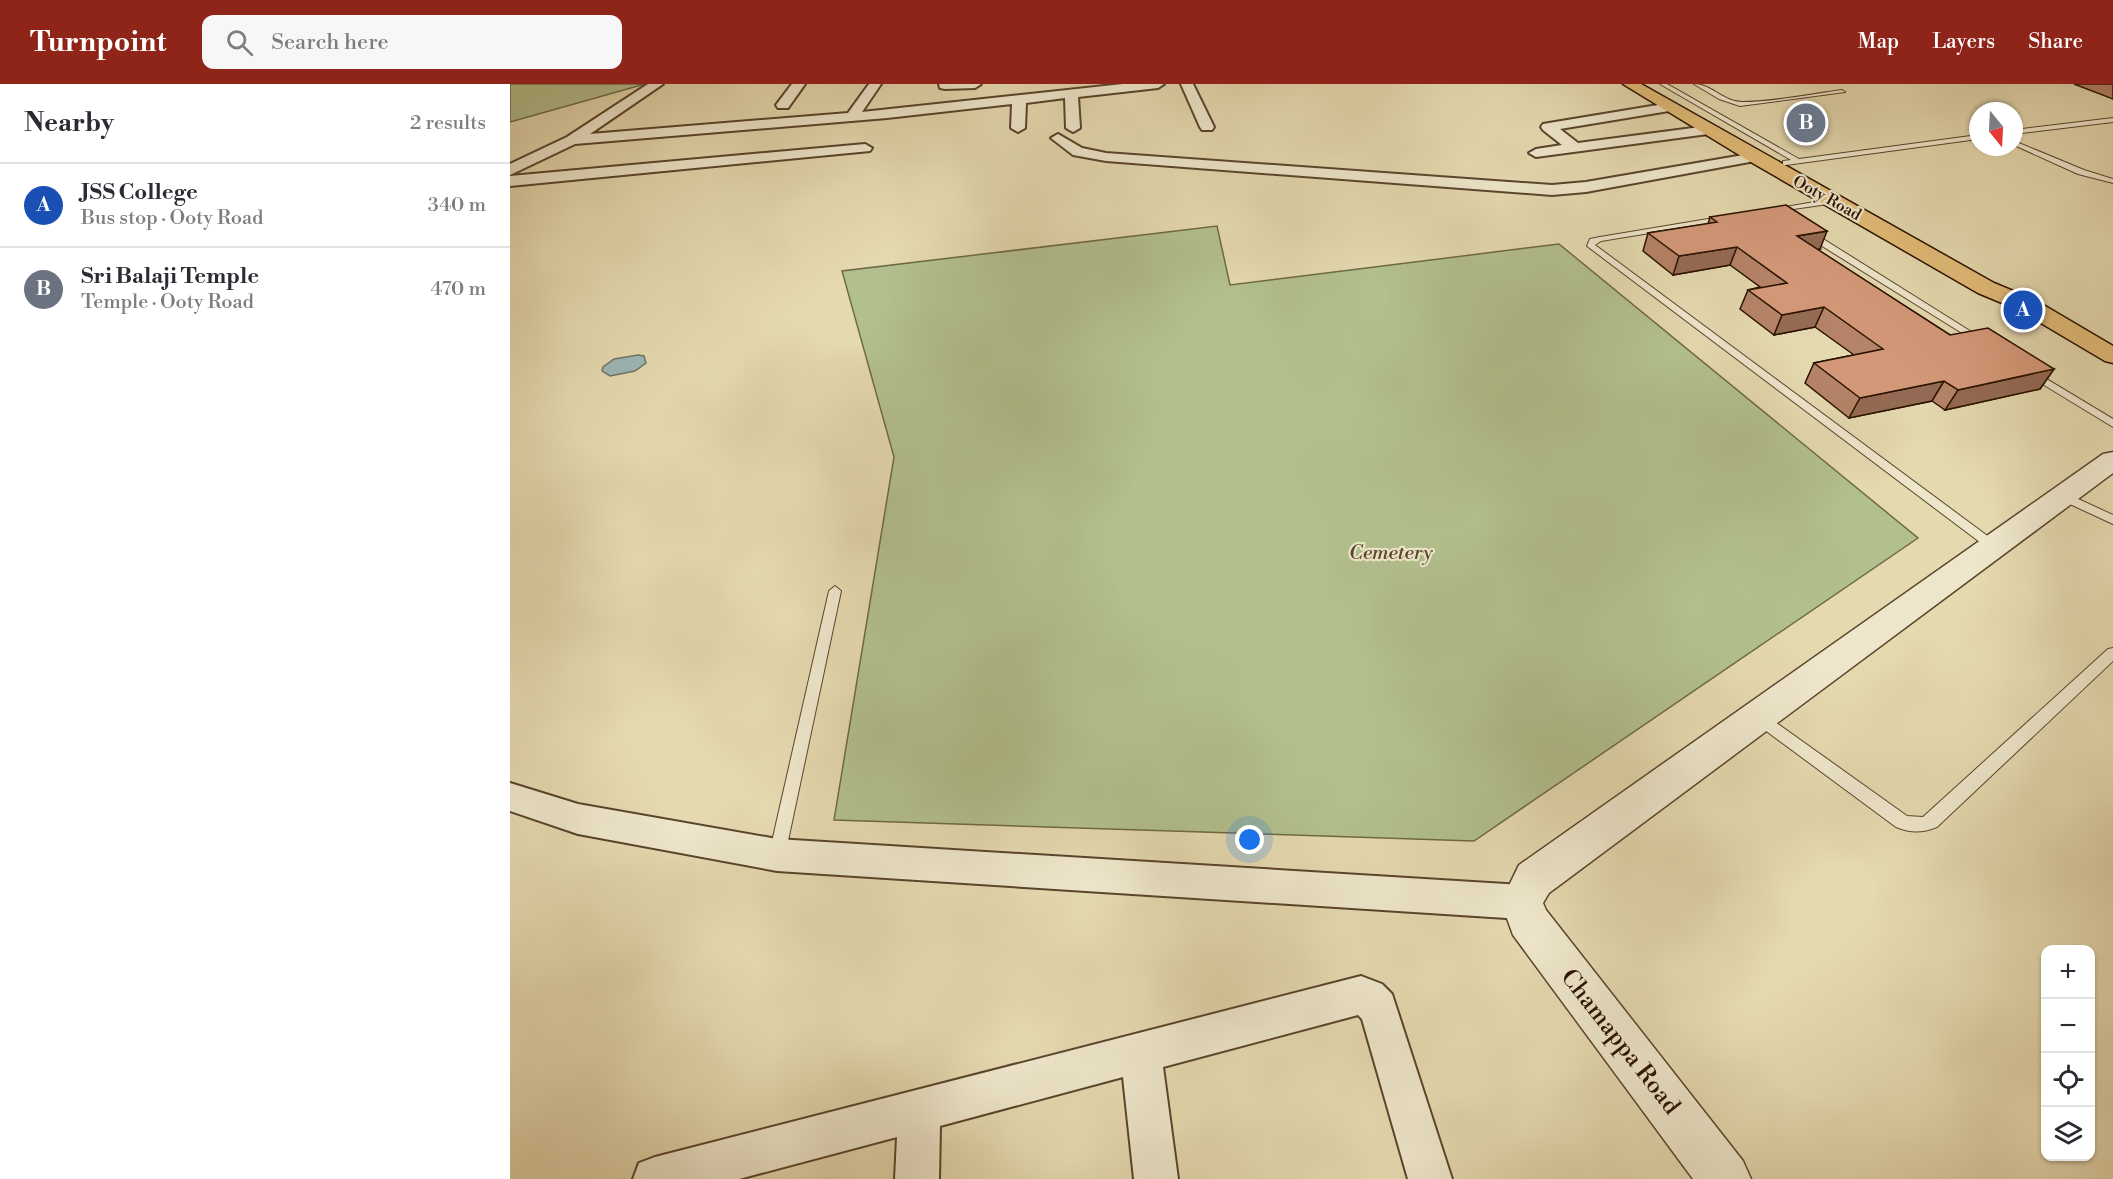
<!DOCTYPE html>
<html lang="en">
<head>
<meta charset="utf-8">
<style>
  :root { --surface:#fff; --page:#f7f7f7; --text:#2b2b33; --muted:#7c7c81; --line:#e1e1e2; --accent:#8f2418 }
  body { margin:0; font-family:"Libre Bodoni",serif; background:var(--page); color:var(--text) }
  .controls { position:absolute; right:18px; bottom:18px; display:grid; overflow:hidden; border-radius:12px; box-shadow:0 2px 4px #0004 }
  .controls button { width:54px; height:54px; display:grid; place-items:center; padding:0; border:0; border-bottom:2px solid var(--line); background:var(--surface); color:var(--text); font:30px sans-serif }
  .compass { position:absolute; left:1459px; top:18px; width:54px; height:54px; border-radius:50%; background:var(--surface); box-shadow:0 2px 4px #0004; rotate:162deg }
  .you { position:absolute; left:740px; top:756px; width:21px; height:21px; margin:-15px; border:4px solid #fff; border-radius:50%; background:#1a73e8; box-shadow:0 0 0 9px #1a73e833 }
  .badge { display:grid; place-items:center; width:39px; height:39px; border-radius:50%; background:var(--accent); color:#fff; font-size:20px; font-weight:700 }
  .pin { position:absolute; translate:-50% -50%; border:3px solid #fff; box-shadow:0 2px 6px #0006 }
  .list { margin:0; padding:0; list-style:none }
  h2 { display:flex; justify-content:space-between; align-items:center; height:78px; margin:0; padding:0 24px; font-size:26px }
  h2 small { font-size:20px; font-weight:400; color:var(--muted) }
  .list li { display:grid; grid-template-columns:39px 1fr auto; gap:18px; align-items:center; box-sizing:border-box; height:84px; padding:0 24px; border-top:2px solid var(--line) }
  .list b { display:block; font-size:22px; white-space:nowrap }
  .list p { margin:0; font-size:20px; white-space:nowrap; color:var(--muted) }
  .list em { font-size:20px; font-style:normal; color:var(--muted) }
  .icon { flex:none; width:33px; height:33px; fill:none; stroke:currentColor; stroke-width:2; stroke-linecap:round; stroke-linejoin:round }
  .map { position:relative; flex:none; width:1603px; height:1095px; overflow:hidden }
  header { display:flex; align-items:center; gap:36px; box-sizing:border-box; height:84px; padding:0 30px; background:var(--accent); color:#fff }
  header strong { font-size:28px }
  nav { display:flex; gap:33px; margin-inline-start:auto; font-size:21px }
  .search { width:420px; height:54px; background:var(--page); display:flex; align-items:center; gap:15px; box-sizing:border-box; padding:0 21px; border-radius:12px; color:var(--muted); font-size:22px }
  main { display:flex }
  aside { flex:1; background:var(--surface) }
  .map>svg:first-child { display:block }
  .green { fill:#b2c08d; stroke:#6e6946; stroke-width:1.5 }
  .water { fill:#9cb7b7; stroke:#6f756e; stroke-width:1.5 }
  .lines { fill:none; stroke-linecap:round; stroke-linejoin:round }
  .service-casing { stroke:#5a442c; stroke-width:2 }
  .minor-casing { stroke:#5a442c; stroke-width:4 }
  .tertiary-casing { stroke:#5a442c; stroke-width:3 }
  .primary-casing { stroke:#2b1200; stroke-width:3 }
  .service { fill:#eee6cb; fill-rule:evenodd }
  .minor { fill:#eee6cb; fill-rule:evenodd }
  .tertiary { fill:#eee6cb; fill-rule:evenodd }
  .primary { fill:#e2bc78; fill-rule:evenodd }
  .wall { fill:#b58367; stroke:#2b1200; stroke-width:1.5 }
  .shaded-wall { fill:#946a54; stroke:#2b1200; stroke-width:1.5 }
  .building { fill:#d39878; stroke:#2b1200; stroke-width:1.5 }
  .labels { text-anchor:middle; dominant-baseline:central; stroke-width:4.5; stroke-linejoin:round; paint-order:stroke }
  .far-street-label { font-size:16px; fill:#2b1200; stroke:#eee6cb }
  .park-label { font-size:20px; font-style:italic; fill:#54462a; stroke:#eee6cb }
  .near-street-label { font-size:24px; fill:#2b1200; stroke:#eee6cb }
</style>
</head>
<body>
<header>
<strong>Turnpoint</strong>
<div class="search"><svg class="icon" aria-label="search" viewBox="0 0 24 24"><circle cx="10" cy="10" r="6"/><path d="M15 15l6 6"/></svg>Search here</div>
<nav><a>Map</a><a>Layers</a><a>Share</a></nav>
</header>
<main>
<aside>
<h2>Nearby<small>2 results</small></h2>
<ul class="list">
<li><span class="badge" style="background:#1a4fb4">A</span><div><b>JSS College</b><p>Bus stop · Ooty Road</p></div><em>340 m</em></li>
<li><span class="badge" style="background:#6b7280">B</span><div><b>Sri Balaji Temple</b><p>Temple · Ooty Road</p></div><em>470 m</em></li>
</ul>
</aside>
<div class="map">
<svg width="1603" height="1095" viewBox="0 0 1603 1095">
  <rect width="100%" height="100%" fill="#e5d9af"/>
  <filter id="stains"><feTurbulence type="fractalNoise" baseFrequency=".00333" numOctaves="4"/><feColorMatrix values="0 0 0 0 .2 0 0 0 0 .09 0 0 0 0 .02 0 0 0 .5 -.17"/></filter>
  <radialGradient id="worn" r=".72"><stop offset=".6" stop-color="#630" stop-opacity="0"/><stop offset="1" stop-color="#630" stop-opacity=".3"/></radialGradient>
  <g class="green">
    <path d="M0,0H135L0,38Z"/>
    <path d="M707,142L720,201L1049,160L1408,454L964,757L324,736L384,373L332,187Z"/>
  </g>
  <path class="water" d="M128,271L134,272L136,279L125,287L100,292L92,287L93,283L104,275Z"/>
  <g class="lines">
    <defs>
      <g id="service">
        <path d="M1150,0H1157L1289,75L1468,51V55L1276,81H1273V77L1281,76Z"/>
        <path d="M1184,0C1201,0 1214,18 1232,18C1263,18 1301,10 1332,6L1335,8L1230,22L1209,15Z"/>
        <path d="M1603,34V38L1504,50V46Z"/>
        <path d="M1504,57L1574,86L1603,95V99L1568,90L1504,61Z"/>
        <path d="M1322,115L1326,117L1325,119L1262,128L1258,126Z"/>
        <path d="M1216,132H1219V136L1091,157L1085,161L1487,459L1489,462L1487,465H1479L1077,162L1080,155L1090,153Z"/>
        <path d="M1296,148H1302L1476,257L1468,259L1296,152Z"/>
        <path d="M1520,285L1603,335V343L1516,290V286Z"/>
        <path d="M1553,408L1603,431V440L1549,415L1547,412L1549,409Z"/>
        <path d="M325,502L331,507L275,771L273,776L267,779L261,776L259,771L319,507Z"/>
        <path d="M1603,564V577L1427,743C1412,749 1401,749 1386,743L1244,638L1242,634L1244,630L1249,628L1254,630L1397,732L1413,733L1598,565Z"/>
      </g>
      <g id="minor">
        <path d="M138,0H153L80,50L338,29L359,0H371L352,28L613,0H654L648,4L568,13L570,44L563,48L556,44L555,14L516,19L515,44L508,48L501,44L502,20L377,34L65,60L0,91V80L57,53Z"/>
        <path d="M282,0H295L278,24H268L266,21Z"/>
        <path d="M429,0H471L465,4L435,5L430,4Z"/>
        <path d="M671,0H683L704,43L702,46H692L690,43Z"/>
        <path d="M1160,19L1165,20L1167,23L1165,26L1050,45L1068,59L1198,42L1205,46L1198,50L1026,73L1019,69L1026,65L1052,61L1033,46L1031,43L1033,40Z"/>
        <path d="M548,50L572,64L596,69L1042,101L1076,98L1245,69L1252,73L1245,77L1076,108L1042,111L596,77L563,71L541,54Z"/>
        <path d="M355,60L362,64L360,67L0,102V92Z"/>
        <path d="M0,699L68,720L267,755L1012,801L1025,806L1030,818L1025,830L1012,835L267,787L68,750L0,727Z"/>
        <path d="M851,892L872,900L882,910L942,1095H898L852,935L848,931L653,983L668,1095H624L613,993L430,1042L429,1095H385L387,1053L229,1095H123L129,1079L145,1073Z"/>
      </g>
      <path id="tertiary" d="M1603,368V389L1039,809L1033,819L1036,826L1233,1077L1241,1095H1183L1003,851L991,818L1009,781L1593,370Z"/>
      <path id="primary" d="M1113,0H1131L1484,199L1525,216L1603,262V279L1595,277L1509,226L1468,209L1239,77Z"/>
    </defs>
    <use href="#service" class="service-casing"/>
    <use href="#minor" class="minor-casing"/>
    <use href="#tertiary" class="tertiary-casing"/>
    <use href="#primary" class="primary-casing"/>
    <use href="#service" class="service"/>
    <use href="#minor" class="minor"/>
    <use href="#tertiary" class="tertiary"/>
    <use href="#primary" class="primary"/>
  </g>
  <g class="wall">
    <path d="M1564,0H1603V15Z"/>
    <path d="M1200,133L1310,165L1307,166L1440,251L1544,285L1530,305L1435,326L1422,317L1339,334L1295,299L1304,279L1344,271L1305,243L1264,251L1230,225L1238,206L1250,203L1220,181L1163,191L1133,167L1138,149L1198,140Z"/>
  </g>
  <g class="shaded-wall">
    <path d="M1317,147L1310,165L1279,170L1287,152Z"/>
    <path d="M1227,163L1220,181L1163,191L1169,172Z"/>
    <path d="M1314,223L1305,243L1264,251L1272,231Z"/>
    <path d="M1544,285L1530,305L1435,326L1448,306Z"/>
    <path d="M1434,297L1422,317L1339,334L1350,314Z"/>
  </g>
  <path class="building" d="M1276,121L1317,147L1287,152L1440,251L1478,244L1544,285L1448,306L1434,297L1350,314L1304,279L1373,265L1314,223L1272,231L1238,206L1277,199L1227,163L1169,172L1138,149L1207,138L1200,133Z"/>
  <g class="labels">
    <g class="far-street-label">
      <text transform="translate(1317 114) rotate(29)">Ooty Road</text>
    </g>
    <g class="park-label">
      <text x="881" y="469">Cemetery</text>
    </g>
    <g class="near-street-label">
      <text transform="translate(1110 958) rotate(52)">Chamappa Road</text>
    </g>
  </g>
  <rect width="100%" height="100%" filter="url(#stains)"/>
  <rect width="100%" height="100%" fill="url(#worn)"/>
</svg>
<div class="controls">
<button>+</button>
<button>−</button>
<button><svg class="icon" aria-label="locate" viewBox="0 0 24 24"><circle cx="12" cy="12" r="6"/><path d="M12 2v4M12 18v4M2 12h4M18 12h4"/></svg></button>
<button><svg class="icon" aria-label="layers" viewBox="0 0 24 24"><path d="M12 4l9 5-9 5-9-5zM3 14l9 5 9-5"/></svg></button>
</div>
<svg class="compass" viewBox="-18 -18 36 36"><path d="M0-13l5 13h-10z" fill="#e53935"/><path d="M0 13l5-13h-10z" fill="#7c7c81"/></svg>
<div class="you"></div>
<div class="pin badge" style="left:1513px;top:226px;background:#1a4fb4">A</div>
<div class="pin badge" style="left:1296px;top:39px;background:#6b7280">B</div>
</div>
</main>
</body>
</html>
